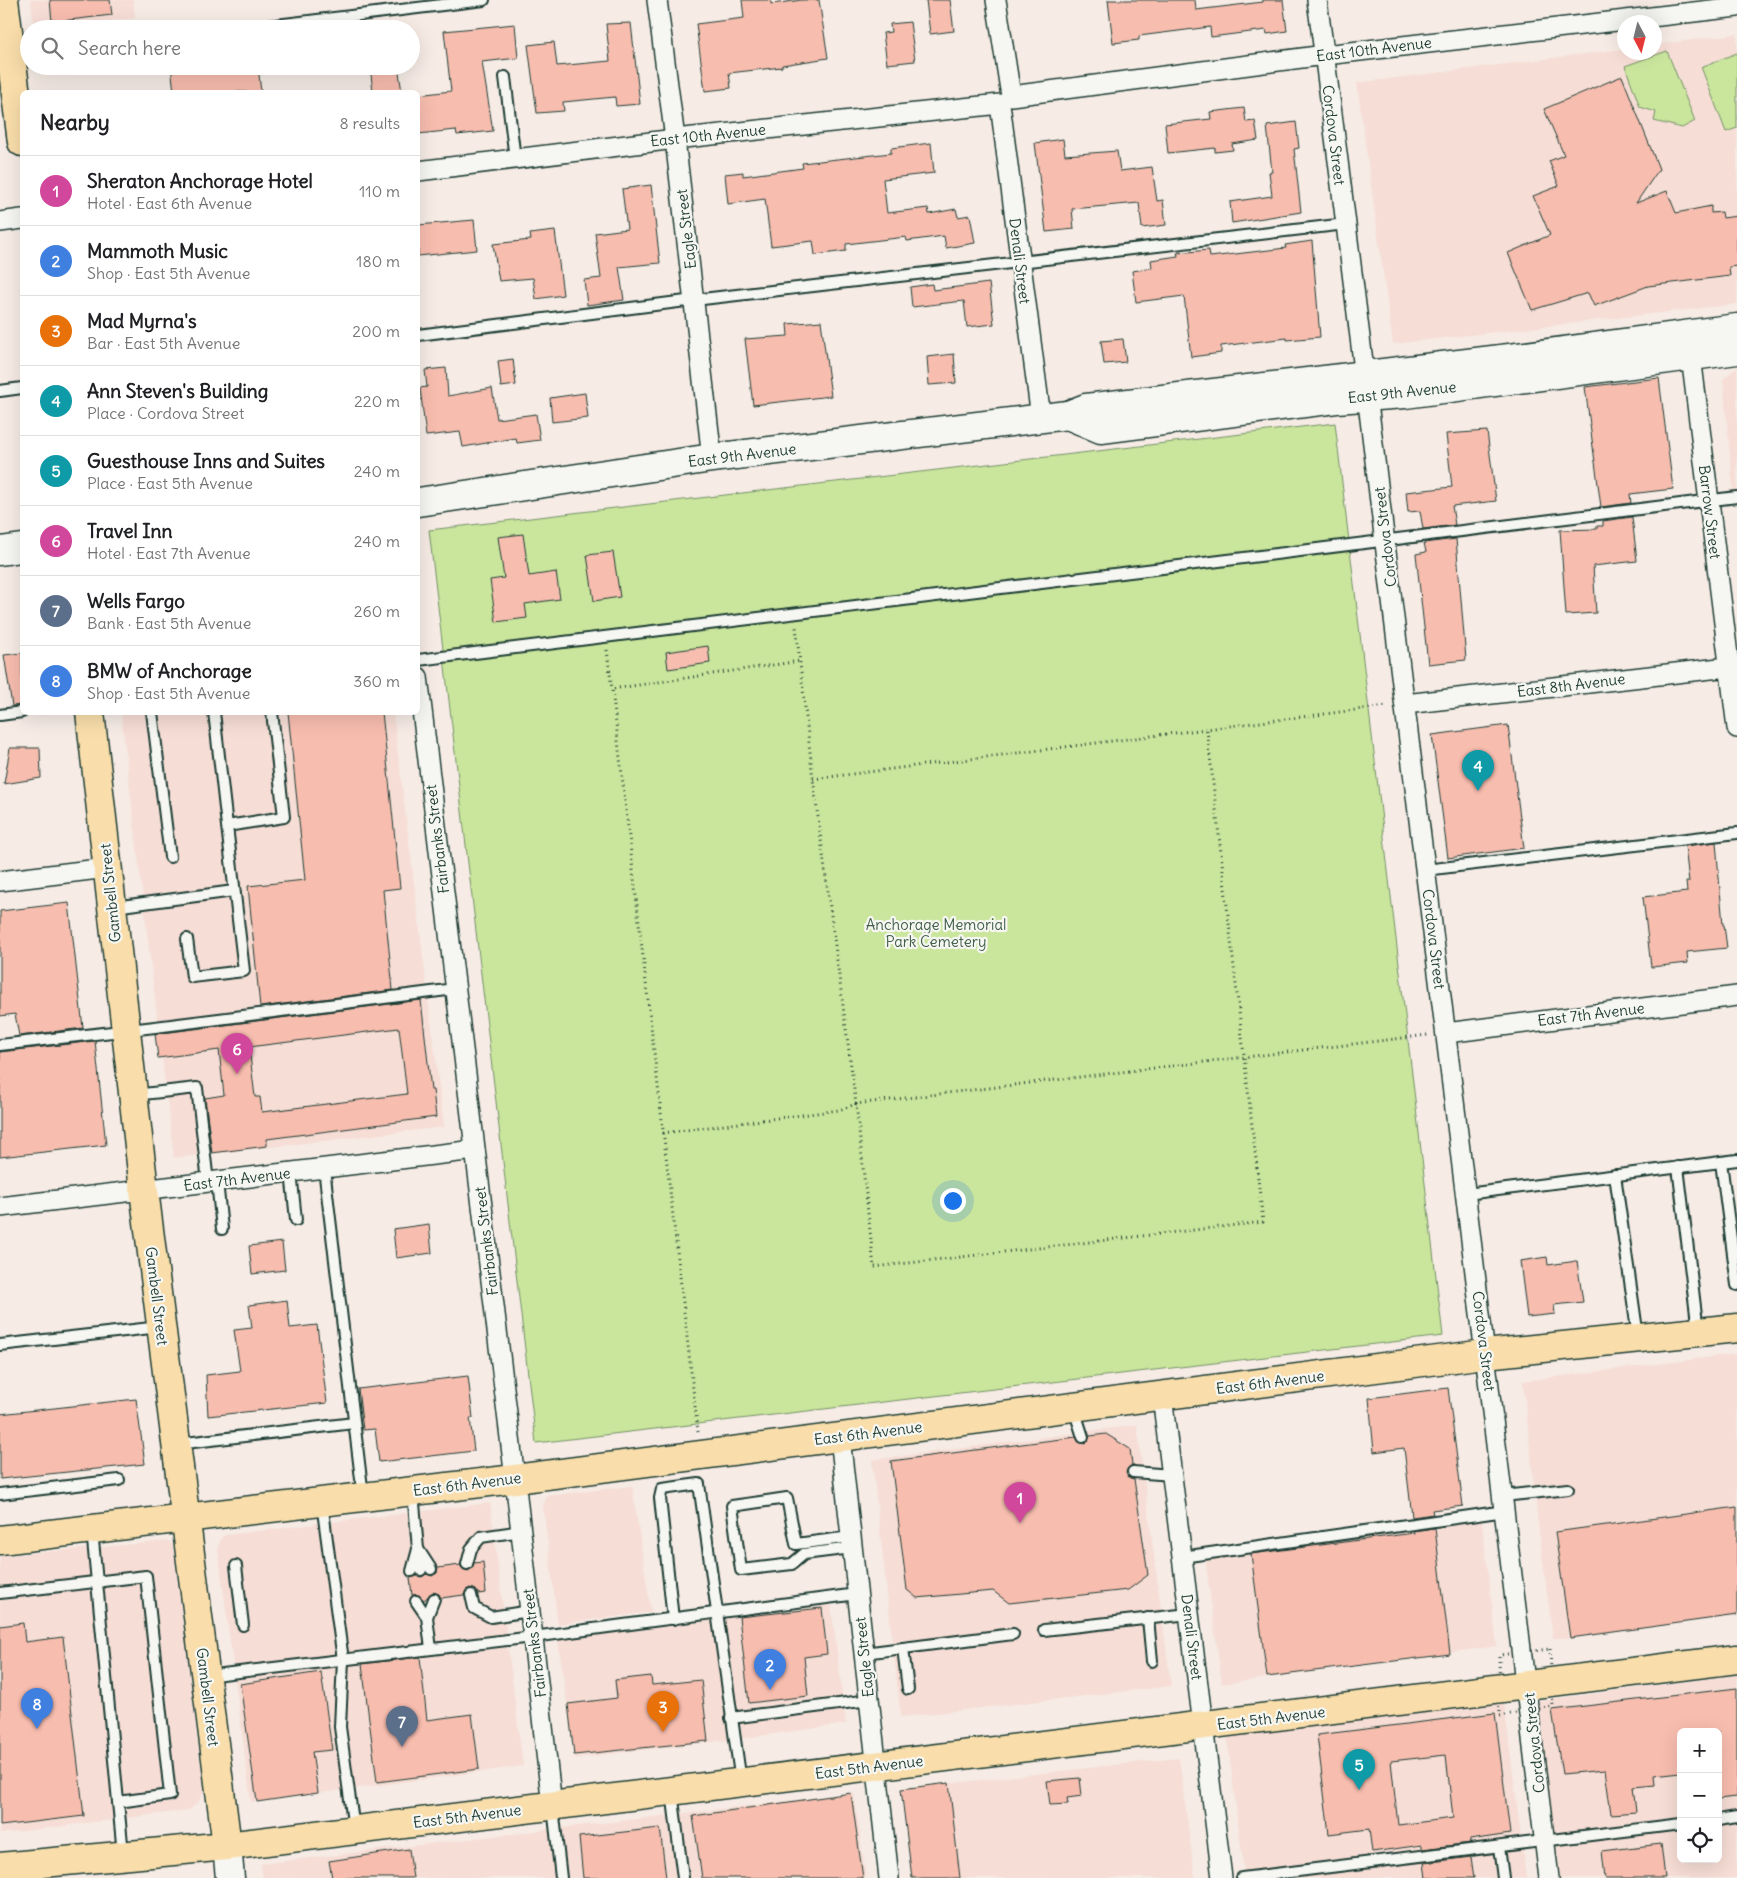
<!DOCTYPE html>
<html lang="en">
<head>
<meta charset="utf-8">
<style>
  :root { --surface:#fff; --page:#f6f6f6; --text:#202124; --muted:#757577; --line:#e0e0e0; --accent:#1f6fb2 }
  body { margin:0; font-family:Delius,sans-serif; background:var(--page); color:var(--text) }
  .controls { position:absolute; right:15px; bottom:15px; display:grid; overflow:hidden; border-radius:8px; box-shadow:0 5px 20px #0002 }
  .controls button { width:45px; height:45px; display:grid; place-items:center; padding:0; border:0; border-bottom:1px solid var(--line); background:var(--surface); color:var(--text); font:25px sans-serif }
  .compass { position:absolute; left:1617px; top:15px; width:45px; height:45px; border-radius:50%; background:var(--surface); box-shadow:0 5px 20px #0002; rotate:173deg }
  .you { position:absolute; left:952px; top:1200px; width:18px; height:18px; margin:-12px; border:4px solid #fff; border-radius:50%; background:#1a73e8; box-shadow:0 0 0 8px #1a73e833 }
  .badge { display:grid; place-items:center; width:32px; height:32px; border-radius:50%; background:var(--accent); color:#fff; font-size:16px; font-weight:700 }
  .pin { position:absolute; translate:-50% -41px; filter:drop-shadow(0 1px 2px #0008) }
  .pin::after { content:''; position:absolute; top:26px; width:18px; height:15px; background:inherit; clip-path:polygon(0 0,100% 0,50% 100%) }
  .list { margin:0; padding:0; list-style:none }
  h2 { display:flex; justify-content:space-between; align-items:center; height:65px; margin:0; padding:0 20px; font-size:21px }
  h2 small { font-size:16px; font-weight:400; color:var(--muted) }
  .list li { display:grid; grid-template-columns:32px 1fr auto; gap:15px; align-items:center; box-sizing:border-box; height:70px; padding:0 20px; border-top:1px solid var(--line) }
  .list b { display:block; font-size:19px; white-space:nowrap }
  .list p { margin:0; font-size:16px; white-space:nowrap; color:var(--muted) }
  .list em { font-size:16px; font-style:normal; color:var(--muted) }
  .icon { flex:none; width:28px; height:28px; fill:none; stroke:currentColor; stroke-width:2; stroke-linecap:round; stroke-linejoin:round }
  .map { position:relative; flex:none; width:1737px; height:1878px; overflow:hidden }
  .search { position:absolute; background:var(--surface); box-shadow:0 5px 20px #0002; left:20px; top:20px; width:400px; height:55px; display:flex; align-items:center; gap:12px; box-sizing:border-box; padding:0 18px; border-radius:28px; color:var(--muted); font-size:19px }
  .panel { position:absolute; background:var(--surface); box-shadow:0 5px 20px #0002; left:20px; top:90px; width:400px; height:625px; border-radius:8px }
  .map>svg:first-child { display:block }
  .built { fill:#f6ddd5; fill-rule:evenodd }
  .green { fill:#cae59c; stroke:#749168 }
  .building { fill:#f7bdaf; stroke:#1f3d34; fill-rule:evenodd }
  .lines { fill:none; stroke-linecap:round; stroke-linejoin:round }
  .lane-casing { stroke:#1f3d34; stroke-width:14 }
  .street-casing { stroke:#1f3d34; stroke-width:22 }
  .secondary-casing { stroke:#1f3d34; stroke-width:31 }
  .primary-casing { stroke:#1f3d34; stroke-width:31 }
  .highway-casing { stroke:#1f3d34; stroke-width:31 }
  .path { stroke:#1f3d34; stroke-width:3; stroke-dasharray:1 4; stroke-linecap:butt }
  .lane { stroke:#f6f6f2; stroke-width:10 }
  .street { stroke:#f6f6f2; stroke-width:19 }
  .secondary { stroke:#f6f6f2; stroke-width:28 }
  .primary { stroke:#f9deab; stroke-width:28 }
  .highway { stroke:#f9deab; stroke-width:28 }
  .labels { text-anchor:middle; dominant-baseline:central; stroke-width:4.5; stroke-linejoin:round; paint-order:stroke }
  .street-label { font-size:15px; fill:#1f3d34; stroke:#f6f6f2 }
  .park-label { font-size:15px; fill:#415f49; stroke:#f6f6f2 }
</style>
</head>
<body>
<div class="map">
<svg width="1737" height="1878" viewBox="0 0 1737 1878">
  <rect width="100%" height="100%" fill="#f6ebe5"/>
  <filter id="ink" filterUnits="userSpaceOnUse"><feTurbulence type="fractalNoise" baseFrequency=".02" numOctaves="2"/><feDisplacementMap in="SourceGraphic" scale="10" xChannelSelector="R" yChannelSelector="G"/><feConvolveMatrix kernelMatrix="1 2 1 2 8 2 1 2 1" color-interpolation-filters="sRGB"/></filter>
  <g filter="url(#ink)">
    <g class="built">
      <path d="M31,0H133L135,18L47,29H34Z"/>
      <path d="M1737,34V304L1393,344L1357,83L1624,49V52H1654L1655,45Z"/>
      <path d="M1737,368V497H1734L1723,379Z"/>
      <path d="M121,713H393L444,1127L174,1158Z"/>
      <path d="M1737,1354V1616L1570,1638H1553L1538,1523L1523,1381Z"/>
      <path d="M1137,1425L1171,1686L901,1717L872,1460Z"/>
      <path d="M632,1486L651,1612L558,1624L543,1505L547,1496Z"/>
      <path d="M490,1503L523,1766L251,1802L218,1548L221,1538L225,1535Z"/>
      <path d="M1481,1515L1497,1646L1222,1684L1205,1557Z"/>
      <path d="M169,1541L173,1546L204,1792L197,1803L189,1810L0,1834V1556Z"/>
      <path d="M831,1605L846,1724L744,1738L575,1758L558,1640Z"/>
      <path d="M1737,1675V1878H1560L1537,1701ZM1681,1732H1718V1859H1681Z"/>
      <path d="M1504,1702L1526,1878H1245L1227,1737Z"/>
      <path d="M1179,1758L1195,1878H912L901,1789Z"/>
      <path d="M854,1793L866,1878H263L261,1864Z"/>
    </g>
    <g class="green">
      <path d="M1667,51L1695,121L1682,128L1654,121L1656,112L1640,107L1625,66Z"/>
      <path d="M1737,53V128L1726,132L1701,67Z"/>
      <path d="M1335,423L1443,1336L536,1443L429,530Z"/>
    </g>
    <g class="building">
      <path d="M50,0H110L112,15L52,22Z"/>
      <path d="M742,0H771V4L802,0H819L828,58L782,65V67L729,73L731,88L705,91L696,24L744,18Z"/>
      <path d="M926,0H950L954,31L930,34Z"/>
      <path d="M1108,0H1195L1196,10L1263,2V0H1283L1287,31L1267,34L1266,30L1211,37L1210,27L1139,36V40L1113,43Z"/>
      <path d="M910,22L915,61L887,64L883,33L891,32L890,24Z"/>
      <path d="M631,23L640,104L616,106L615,97L563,102L564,111L537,113L528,45L554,42L557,66L610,61L606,24Z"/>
      <path d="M515,24L518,58L482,62L493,131L457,135L456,130L418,134V95L451,91L444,31Z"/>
      <path d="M171,66H258L261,92H174Z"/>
      <path d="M370,66H398L402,92H373Z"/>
      <path d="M1622,76L1659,169L1636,203L1667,191L1676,213L1711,206V213L1722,212L1723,218L1737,216V266L1729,267L1730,276L1648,286L1594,306L1588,293L1532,310L1508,253L1550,235L1533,196L1559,186L1549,161L1564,155L1544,109Z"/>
      <path d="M1244,108L1246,122L1255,121L1258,140L1232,144L1233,150L1215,152V148L1168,153L1165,124L1211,119L1210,112Z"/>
      <path d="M1296,122L1299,148L1294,149L1301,212L1232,223L1230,202L1272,196L1269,172H1272L1267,126Z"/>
      <path d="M1063,139L1065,155L1117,151L1120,171L1152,167L1157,201L1163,200L1166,225L1142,228L1139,203L1072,209L1074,229L1046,232L1035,143Z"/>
      <path d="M931,143L934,173L883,179L887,213L928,208L929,214L956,209L958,217L970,215L975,243L946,248L944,236L907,241L906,237L846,244V251L815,255L813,241L771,246L765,199L728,204L725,174L743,172V176L803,168L802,163L891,153V148Z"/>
      <path d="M651,185L660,263L619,267L624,300L587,305L584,280L601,278L595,233L627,229L622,189Z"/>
      <path d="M474,220L477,250L418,256V225Z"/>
      <path d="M555,231L563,295L536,299L533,278L499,281L493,244L531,240L530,234Z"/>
      <path d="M1312,241L1320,337L1287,340V338L1221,346V353L1191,357L1184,296L1136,302L1132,271L1152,268L1151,260L1178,256L1177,253L1209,250L1210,257L1286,248L1285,245Z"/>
      <path d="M989,283L994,324L967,327L964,301L912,307L910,287L932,284L933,290Z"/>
      <path d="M821,321L831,396L753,405L745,339L788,336L787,324Z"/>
      <path d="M1123,339L1126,362L1104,364L1101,341Z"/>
      <path d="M954,354L956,383L929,385L927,357Z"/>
      <path d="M513,359L516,385L501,387L498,361Z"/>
      <path d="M446,368L448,396L492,388L497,419L536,414L540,440L517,443L516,438L463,447L460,432L426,436L420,388L427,387L425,370Z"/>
      <path d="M1659,378L1673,489L1630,494L1631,503L1601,507L1585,387Z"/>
      <path d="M585,393L588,418L552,422L550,398Z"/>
      <path d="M1487,431L1496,501L1452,506L1455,525L1423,529L1420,511L1408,512L1406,492L1452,487L1446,434Z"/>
      <path d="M1632,517L1637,561L1593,566L1596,613L1566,615L1560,530L1597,529V526H1603V521Z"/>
      <path d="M523,534L529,576L556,572L560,599L525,604L527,618L496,622L490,580L504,578L498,537Z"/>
      <path d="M1456,539L1466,660L1428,664L1416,554L1426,552L1424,543Z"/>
      <path d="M613,552L620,597L594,601L587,555Z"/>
      <path d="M708,646L710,663L668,669L666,652Z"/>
      <path d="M22,653V705L12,706L4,655Z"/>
      <path d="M288,712H382L400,888L383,890L393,990L260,1007L248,886L305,880Z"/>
      <path d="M1508,725L1524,848L1448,858L1432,735Z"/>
      <path d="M10,748H40L41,778L4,784Z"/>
      <path d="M1716,842L1723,925H1724L1727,948L1687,952L1688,963L1651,967L1643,897L1687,892L1686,882H1689L1685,846Z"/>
      <path d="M69,903L83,1028L19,1036L15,1014L0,1016V911Z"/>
      <path d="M421,1000L431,1090H433L436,1117L267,1139V1146L212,1153L205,1098L224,1095L219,1050L158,1058L155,1034ZM399,1028L407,1094L262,1112L260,1097H255L249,1047Z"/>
      <path d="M95,1041L106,1145L0,1157V1052Z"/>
      <path d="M429,1224L432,1253L396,1258L393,1229Z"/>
      <path d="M282,1242L285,1270L252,1274L249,1246Z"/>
      <path d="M1547,1257L1548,1265L1577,1261L1583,1302L1554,1305L1555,1314L1527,1317L1520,1261Z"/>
      <path d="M287,1300L290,1328L317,1325L327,1403L208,1416L206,1375L240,1371L234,1330L252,1328L249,1305Z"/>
      <path d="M468,1376L473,1418H470L474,1451L379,1462L375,1429L363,1430L358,1389Z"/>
      <path d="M1448,1388L1463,1506L1432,1510L1433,1514L1412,1517L1404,1448L1374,1452L1369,1398Z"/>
      <path d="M136,1399L145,1464L0,1479V1414Z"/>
      <path d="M1106,1434L1130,1449L1132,1465L1128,1468L1126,1472L1129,1477L1134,1479L1148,1575L1128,1590L1009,1603L993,1591L917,1598L907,1590L891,1461L1076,1437L1079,1442L1085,1444L1088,1441L1090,1436Z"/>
      <path d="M1737,1507V1615L1570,1638L1555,1532Z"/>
      <path d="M1435,1528L1450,1654L1267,1677L1251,1554L1414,1533L1413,1531Z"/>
      <path d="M483,1562L486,1593L478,1594L476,1590L470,1588L466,1590L464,1595L441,1598L439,1594L433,1592L424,1600L418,1595H412L410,1578L417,1576L422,1577L426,1574L432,1576L437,1573L438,1568L460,1565L463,1569L468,1571L472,1568L474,1563Z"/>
      <path d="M822,1608L827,1654L804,1657L808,1696L749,1703L739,1617Z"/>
      <path d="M23,1623L25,1642L63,1637L84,1816L0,1826V1626Z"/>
      <path d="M420,1657L427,1720L472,1714L479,1769L377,1782L362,1664Z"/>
      <path d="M321,1672L332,1750L312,1752L318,1793L257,1802L240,1684Z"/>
      <path d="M651,1676L652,1685L701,1680L708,1741L574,1755L568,1704L617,1698L615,1680Z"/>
      <path d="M1737,1688V1797L1718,1799V1732H1681V1772L1654,1775L1655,1785L1633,1787L1636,1812L1611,1814L1605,1770L1562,1774L1552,1710Z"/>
      <path d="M1495,1713L1510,1834L1470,1840V1843L1422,1849V1845L1372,1852L1369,1829L1329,1834L1317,1735ZM1446,1755L1453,1818L1398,1825L1391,1761Z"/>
      <path d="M1080,1778L1082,1796L1067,1798L1068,1804L1050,1805L1047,1781Z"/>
      <path d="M949,1783L960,1878H912L901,1789Z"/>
      <path d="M851,1793L863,1878H702L693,1816Z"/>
      <path d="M660,1828L666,1878H583L579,1837Z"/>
      <path d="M1661,1844L1665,1878H1605L1602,1851Z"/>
      <path d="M409,1849L413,1878H332L329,1861Z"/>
      <path d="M1471,1857L1474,1878H1426L1424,1863Z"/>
    </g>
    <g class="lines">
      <defs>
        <g id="lane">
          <path d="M243,29L484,0"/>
          <path d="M505,77L515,159"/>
          <path d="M418,335L694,300L1346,224"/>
          <path d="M0,391L22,388"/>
          <path d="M418,660L1737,497"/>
          <path d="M152,712L170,857"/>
          <path d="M214,712L227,826"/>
          <path d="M0,715L22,712"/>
          <path d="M1425,870L1737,833"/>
          <path d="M114,907L234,891"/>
          <path d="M187,939L192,977L244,971L227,826L284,817L272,712"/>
          <path d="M0,1045L155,1027L455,989"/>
          <path d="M134,1095L197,1088L208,1182"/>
          <path d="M1721,1162L1737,1285"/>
          <path d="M1678,1167L1698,1331"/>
          <path d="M324,1168L363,1496"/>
          <path d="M291,1172L296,1220"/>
          <path d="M1615,1175L1638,1337"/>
          <path d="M217,1181L222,1229"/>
          <path d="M1466,1194L1737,1160"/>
          <path d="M0,1345L160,1327"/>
          <path d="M1074,1409L1083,1437"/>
          <path d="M177,1444L354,1423"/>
          <path d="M1133,1472L1172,1475"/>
          <path d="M413,1492L418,1549L431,1569"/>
          <path d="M0,1494L119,1480"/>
          <path d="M1503,1496L1568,1489"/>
          <path d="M322,1503L343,1660L340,1727L354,1829"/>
          <path d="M92,1530L123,1854"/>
          <path d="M851,1537L796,1544L787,1498L732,1506L741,1570L792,1564L804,1554L852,1548"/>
          <path d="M419,1553L421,1570"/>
          <path d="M1182,1557L1505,1511"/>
          <path d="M467,1564L471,1549L481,1537L521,1531"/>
          <path d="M236,1566L243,1625"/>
          <path d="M412,1571L418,1549"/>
          <path d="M0,1593L146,1576L170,1795L118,1802"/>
          <path d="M471,1595L474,1608L491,1617L530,1611"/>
          <path d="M416,1601L427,1617"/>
          <path d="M1148,1618L1152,1661"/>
          <path d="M673,1619L660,1498L662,1489L699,1484L741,1782"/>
          <path d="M1044,1630L1189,1614"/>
          <path d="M903,1648L908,1689"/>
          <path d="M431,1649L427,1617L434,1599"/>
          <path d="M864,1653L1013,1634"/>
          <path d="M206,1676L533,1637L857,1594"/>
          <path d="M731,1718L869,1700"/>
          <path d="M672,1792L683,1878"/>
          <path d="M553,1807L561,1878"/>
          <path d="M1718,1820L1737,1817"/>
          <path d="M1499,1847L1503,1878"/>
          <path d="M1242,1878L1681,1824"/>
        </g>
        <g id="street">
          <path d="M657,0L675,139L712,458"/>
          <path d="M996,0L1011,96L1325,55L1737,7"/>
          <path d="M1317,0C1349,236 1376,472 1405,708C1453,1098 1504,1488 1549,1878"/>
          <path d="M418,171L675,139L1000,104L1041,418"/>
          <path d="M0,222L22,219"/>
          <path d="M1691,356L1737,728"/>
          <path d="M418,677L515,1479L552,1806"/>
          <path d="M1405,704L1737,666"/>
          <path d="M0,881L107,868"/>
          <path d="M1446,1033L1737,996"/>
          <path d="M0,1207L475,1150"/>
          <path d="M1162,1396L1222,1878"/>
          <path d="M840,1437L889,1878"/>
        </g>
        <g id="secondary">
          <path d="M1068,415L1101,429L1336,399L1405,394L1737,350"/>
          <path d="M418,502L712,458L1068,415L1086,408L1518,357L1737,328"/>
          <path d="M0,551L22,548"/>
          <path d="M227,1846L230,1878"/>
        </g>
        <g id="primary">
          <path d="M0,1540L515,1479L1485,1354L1737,1328"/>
          <path d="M227,1846L1737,1659"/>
        </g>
        <g id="highway">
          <path d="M4,0L22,142"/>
          <path d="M0,1867L227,1846L144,1190L90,712"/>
        </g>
      </defs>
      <use href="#lane" class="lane-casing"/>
      <use href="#street" class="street-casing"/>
      <use href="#secondary" class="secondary-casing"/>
      <use href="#primary" class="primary-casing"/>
      <use href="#highway" class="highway-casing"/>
      <g class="path">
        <path d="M607,650L612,689"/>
        <path d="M1207,730L1263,1222L874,1267L856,1104L1428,1035"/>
        <path d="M813,779L1387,706"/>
        <path d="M663,1133L839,1110L856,1104L813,779L796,627"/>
        <path d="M698,1432L612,689L800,661"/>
        <path d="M1550,1649L1553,1706L1500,1716L1499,1655Z"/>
      </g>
      <use href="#lane" class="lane"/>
      <use href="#street" class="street"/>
      <use href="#secondary" class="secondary"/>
      <use href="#primary" class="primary"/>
      <use href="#highway" class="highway"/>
    </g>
  </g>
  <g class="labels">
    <g class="street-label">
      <text transform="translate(1374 49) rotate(-7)">East 10th Avenue</text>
      <text transform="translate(708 135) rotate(-6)">East 10th Avenue</text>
      <text transform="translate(1334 135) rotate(83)">Cordova Street</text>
      <text transform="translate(686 229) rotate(-97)">Eagle Street</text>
      <text transform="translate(1020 261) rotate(83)">Denali Street</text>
      <text transform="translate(1402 392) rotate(-6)">East 9th Avenue</text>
      <text transform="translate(742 455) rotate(-7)">East 9th Avenue</text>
      <text transform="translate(1710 512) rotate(83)">Barrow Street</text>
      <text transform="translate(1385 537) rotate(-97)">Cordova Street</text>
      <text transform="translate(1571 685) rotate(-7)">East 8th Avenue</text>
      <text transform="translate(437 839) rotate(-97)">Fairbanks Street</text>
      <text transform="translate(110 893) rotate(-96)">Gambell Street</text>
      <text transform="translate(1434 939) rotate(83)">Cordova Street</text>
      <text transform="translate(1591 1014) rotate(-7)">East 7th Avenue</text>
      <text transform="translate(237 1179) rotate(-7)">East 7th Avenue</text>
      <text transform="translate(486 1241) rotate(-97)">Fairbanks Street</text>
      <text transform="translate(157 1296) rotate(83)">Gambell Street</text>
      <text transform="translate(1484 1341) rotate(83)">Cordova Street</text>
      <text transform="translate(1270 1382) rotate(-7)">East 6th Avenue</text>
      <text transform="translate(868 1433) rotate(-7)">East 6th Avenue</text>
      <text transform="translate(467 1484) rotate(-7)">East 6th Avenue</text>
      <text transform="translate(1192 1637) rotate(83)">Denali Street</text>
      <text transform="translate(534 1643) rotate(-97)">Fairbanks Street</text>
      <text transform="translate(864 1657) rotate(-96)">Eagle Street</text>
      <text transform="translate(208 1697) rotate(83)">Gambell Street</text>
      <text transform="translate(1271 1718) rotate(-7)">East 5th Avenue</text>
      <text transform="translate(1534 1743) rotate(-96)">Cordova Street</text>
      <text transform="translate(869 1767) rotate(-7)">East 5th Avenue</text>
      <text transform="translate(467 1816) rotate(-7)">East 5th Avenue</text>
    </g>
    <g class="park-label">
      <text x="936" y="924">Anchorage Memorial<tspan x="936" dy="17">Park Cemetery</tspan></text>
    </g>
  </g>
</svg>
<div class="controls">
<button>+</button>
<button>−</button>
<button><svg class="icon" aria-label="locate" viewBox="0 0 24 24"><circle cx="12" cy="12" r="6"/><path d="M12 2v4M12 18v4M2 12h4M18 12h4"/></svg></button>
</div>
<svg class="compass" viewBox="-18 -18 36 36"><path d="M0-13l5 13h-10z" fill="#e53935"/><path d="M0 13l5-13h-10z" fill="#757577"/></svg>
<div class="you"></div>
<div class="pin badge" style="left:1020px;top:1523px;background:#d1479c">1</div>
<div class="pin badge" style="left:770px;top:1690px;background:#3f7fe0">2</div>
<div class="pin badge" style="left:663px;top:1732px;background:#e8710a">3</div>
<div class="pin badge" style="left:1478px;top:791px;background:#0f9aa8">4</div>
<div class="pin badge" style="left:1359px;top:1790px;background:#0f9aa8">5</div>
<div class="pin badge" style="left:237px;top:1074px;background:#d1479c">6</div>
<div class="pin badge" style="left:402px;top:1747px;background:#5c6f8a">7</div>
<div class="pin badge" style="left:37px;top:1729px;background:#3f7fe0">8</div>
<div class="search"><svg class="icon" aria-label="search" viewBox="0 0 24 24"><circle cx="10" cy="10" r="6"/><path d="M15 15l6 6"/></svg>Search here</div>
<section class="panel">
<h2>Nearby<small>8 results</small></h2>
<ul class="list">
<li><span class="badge" style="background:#d1479c">1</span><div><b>Sheraton Anchorage Hotel</b><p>Hotel · East 6th Avenue</p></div><em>110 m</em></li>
<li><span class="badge" style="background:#3f7fe0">2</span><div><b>Mammoth Music</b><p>Shop · East 5th Avenue</p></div><em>180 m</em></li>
<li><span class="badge" style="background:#e8710a">3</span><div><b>Mad Myrna's</b><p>Bar · East 5th Avenue</p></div><em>200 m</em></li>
<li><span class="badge" style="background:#0f9aa8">4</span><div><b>Ann Steven's Building</b><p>Place · Cordova Street</p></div><em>220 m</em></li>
<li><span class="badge" style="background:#0f9aa8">5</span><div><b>Guesthouse Inns and Suites</b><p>Place · East 5th Avenue</p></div><em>240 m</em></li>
<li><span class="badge" style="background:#d1479c">6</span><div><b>Travel Inn</b><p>Hotel · East 7th Avenue</p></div><em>240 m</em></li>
<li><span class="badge" style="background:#5c6f8a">7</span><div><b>Wells Fargo</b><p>Bank · East 5th Avenue</p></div><em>260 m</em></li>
<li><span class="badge" style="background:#3f7fe0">8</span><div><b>BMW of Anchorage</b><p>Shop · East 5th Avenue</p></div><em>360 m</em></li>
</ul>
</section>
</div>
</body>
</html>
